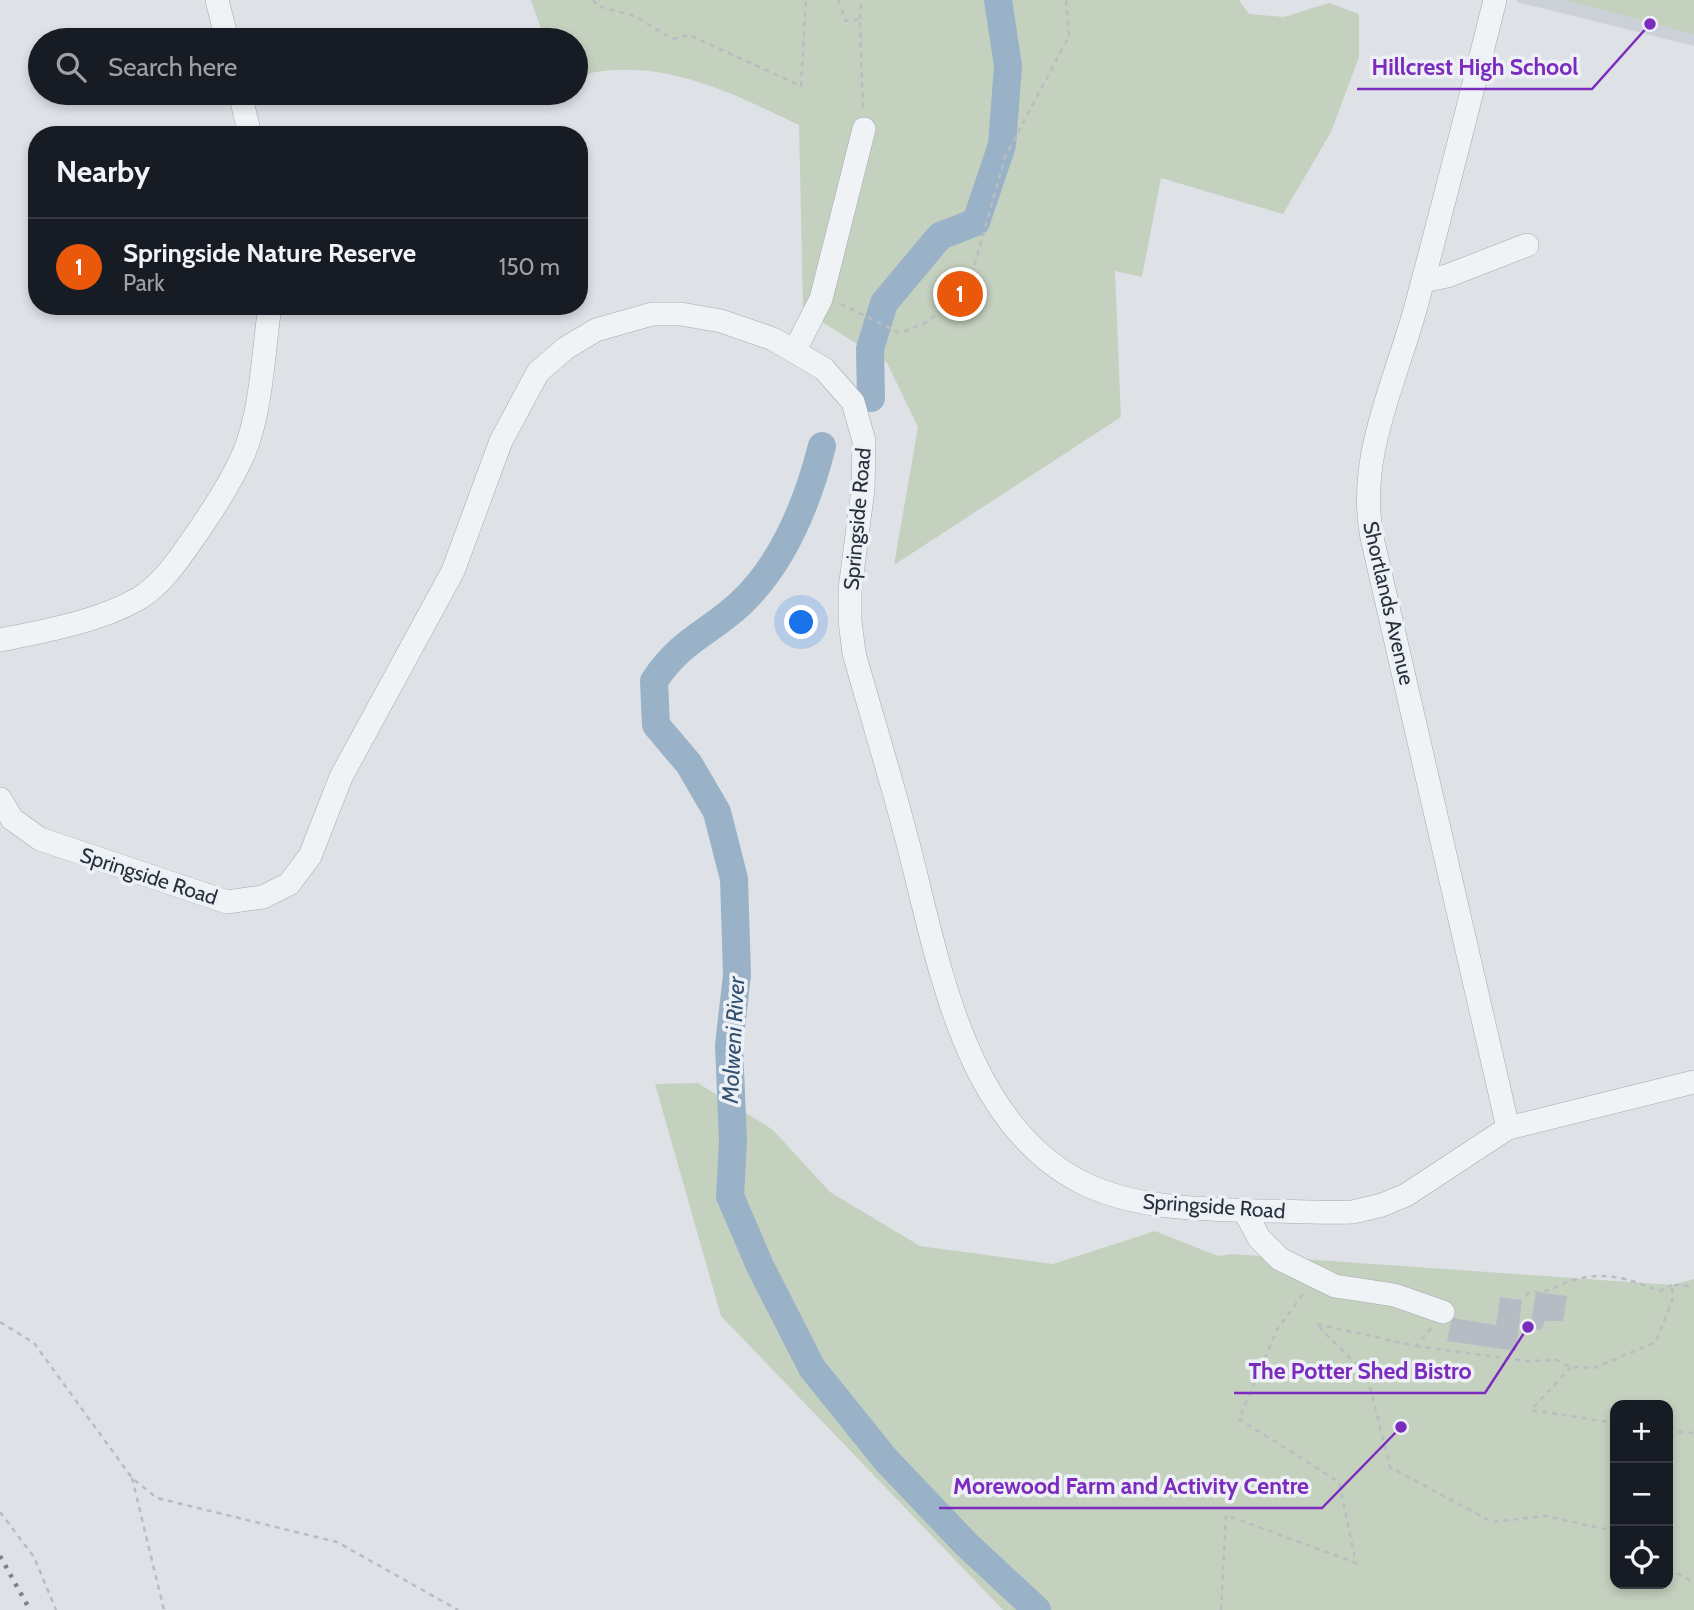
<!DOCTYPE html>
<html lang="en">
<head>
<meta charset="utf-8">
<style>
  :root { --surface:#171b24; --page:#242831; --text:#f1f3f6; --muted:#9ea1a6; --line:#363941; --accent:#ea580c }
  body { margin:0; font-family:Cabin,sans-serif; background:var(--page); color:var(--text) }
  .controls { position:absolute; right:21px; bottom:21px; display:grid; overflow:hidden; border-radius:14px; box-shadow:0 4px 10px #0003 }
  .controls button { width:63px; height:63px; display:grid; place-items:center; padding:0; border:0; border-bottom:2px solid var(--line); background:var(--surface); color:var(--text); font:35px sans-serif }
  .you { position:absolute; left:802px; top:623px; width:24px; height:24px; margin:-18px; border:5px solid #fff; border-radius:50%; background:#1a73e8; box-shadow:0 0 0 10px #1a73e833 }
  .badge { display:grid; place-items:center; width:46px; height:46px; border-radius:50%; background:var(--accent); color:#fff; font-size:23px; font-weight:700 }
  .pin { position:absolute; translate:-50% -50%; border:4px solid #fff; box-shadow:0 2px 7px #0006 }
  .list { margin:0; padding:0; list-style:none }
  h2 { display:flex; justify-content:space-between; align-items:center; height:91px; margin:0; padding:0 28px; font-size:30px }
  h2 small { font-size:23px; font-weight:400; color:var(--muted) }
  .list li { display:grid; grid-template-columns:46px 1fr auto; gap:21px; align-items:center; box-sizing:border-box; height:98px; padding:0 28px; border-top:2px solid var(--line) }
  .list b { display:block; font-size:26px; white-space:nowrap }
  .list p { margin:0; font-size:23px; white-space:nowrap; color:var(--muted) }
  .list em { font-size:23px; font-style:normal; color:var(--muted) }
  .icon { flex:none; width:38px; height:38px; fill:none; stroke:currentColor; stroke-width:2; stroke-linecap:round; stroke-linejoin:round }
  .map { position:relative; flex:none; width:1694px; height:1610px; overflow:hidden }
  .search { position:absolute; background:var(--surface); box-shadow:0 4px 10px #0003; left:28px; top:28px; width:560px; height:77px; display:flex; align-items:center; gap:18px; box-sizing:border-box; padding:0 24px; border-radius:38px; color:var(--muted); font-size:26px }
  .panel { position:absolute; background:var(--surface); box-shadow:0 4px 10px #0003; left:28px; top:126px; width:560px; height:189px; border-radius:28px }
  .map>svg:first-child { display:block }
  .built { fill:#ccd1d9 }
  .green { fill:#c5d1bf; fill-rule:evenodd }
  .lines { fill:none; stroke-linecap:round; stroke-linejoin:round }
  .river { stroke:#99b2c7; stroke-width:28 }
  .building { fill:#b5bcc4 }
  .minor-casing { stroke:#a3a9b1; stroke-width:24 }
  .path { stroke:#b8bdc2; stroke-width:2.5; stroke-dasharray:5 5; stroke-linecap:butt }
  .minor { stroke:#f0f3f6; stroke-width:23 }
  .rail { stroke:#788390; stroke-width:4.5; stroke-dasharray:3.5 7; stroke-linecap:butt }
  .labels { text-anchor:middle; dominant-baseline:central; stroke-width:7; stroke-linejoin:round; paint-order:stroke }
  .street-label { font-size:21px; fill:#27313e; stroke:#edf1f5 }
  .water-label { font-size:23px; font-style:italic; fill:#335271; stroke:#edf1f5 }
  .leader { fill:none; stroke:#7b2cbf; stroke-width:2.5 }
  .callout-dot { fill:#7b2cbf; stroke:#edf1f5; stroke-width:2.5 }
  .callout-label { font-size:23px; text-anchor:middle; font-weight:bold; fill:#7b2cbf; stroke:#edf1f5; stroke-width:7; stroke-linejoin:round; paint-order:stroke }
</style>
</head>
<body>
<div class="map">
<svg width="1694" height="1610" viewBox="0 0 1694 1610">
  <rect width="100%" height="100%" fill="#dee2e7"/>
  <path class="built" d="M1517,0H1694V46L1517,2Z"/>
  <g class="green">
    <path d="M531,0H1239L1249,14L1284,17L1329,3L1359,14V57L1331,132L1283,214L1161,178L1142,277L1115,271L1121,417L894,565L918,427L887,363L803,310L799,125C727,91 659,55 576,76V40H545Z"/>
    <path d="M1564,0H1694V34Z"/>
    <path d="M698,1083L773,1130L830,1192L920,1246L1053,1264L1155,1231L1218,1256L1232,1254L1672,1285L1694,1279V1610H1003L721,1316L655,1084ZM1615,1405H1668V1584H1615Z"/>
  </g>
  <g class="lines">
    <g class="river">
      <path d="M871,398L870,349L884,303L940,236L976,222L1002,145L1008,66L998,0"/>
      <path d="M822,446C808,501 783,563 741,603C708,634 682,639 654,681L656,725L689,764L717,812L734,879L737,975L729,1045L733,1141L730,1196L760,1266L812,1368L886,1460L966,1544L1037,1610"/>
    </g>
  </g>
  <g class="building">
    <path d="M1536,1292L1567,1296L1563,1321H1545L1541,1330L1530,1328Z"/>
    <path d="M1500,1297L1522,1300L1516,1351L1447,1341L1452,1318L1496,1325Z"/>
  </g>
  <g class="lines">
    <defs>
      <g id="minor">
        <path d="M217,0L227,40"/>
        <path d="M1495,0C1469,104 1443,207 1415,310C1394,386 1355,462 1373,542L1508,1128"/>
        <path d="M240,93L250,135"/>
        <path d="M1423,281L1447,276L1527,245"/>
        <path d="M795,350L821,299L864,129"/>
        <path d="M0,640C45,631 97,622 138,599C162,585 179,559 195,536C213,510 231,483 244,453C262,409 263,353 270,306"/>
        <path d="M0,799L12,819L40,839L227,902L263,897L289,884L310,856L341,777L453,571L501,441L538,372L566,348L596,330L652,314H681L721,321L773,339L824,369L853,402L864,441L863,489L850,589V621L854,653C871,714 890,775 906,836C938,956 962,1126 1087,1185C1142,1210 1205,1209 1264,1211C1294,1211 1324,1213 1353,1212L1382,1205L1406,1195L1508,1128L1694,1082"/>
        <path d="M1244,1210L1259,1238L1280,1259L1335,1286L1394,1295L1443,1312"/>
      </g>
    </defs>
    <use href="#minor" class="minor-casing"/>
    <g class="path">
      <path d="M593,0L598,6L635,16L672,39L689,35L801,86L806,0"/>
      <path d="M838,0L846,21L860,19L863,112"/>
      <path d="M860,19L861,0"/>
      <path d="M841,304L900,333L927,322L938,313L972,274L1005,157L1069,36L1066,0"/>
      <path d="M1526,1296L1529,1292C1553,1292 1551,1288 1570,1281C1605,1270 1629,1279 1660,1291L1672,1285"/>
      <path d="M0,1322L34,1343L132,1478L157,1498L337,1542L458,1610"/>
      <path d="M1431,1328L1416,1346L1316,1324L1367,1375L1390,1467L1492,1522L1545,1516L1615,1531"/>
      <path d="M1416,1346L1527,1361L1556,1360L1571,1367L1594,1368L1656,1342L1673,1298L1672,1285L1694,1286"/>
      <path d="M1571,1367L1531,1410L1615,1423"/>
      <path d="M1668,1431L1694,1433"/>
      <path d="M132,1478L164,1610"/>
      <path d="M0,1512L34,1557L56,1610"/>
      <path d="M1668,1569L1694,1582"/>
      <path d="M1221,1610L1226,1515L1356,1563L1339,1482L1239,1419L1277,1330L1303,1294"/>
    </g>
    <use href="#minor" class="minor"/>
    <path class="rail" d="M0,1556L30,1610"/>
  </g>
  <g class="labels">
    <g class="street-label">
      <text transform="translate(857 519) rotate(-85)">Springside Road</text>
      <text transform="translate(1389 603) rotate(77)">Shortlands Avenue</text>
      <text transform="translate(149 876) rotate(18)">Springside Road</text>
      <text transform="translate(1214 1206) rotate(4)">Springside Road</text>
    </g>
    <g class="water-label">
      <text transform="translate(733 1040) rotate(-87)">Molweni River</text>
    </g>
  </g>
  <path class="leader" d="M1650 24L1592 89H1357M1528 1327L1485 1393H1234M1401 1427L1322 1508H939"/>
  <g class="callout-dot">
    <circle cx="1650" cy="24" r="7"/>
    <circle cx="1528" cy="1327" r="7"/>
    <circle cx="1401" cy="1427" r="7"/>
  </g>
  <g class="callout-label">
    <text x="1475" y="75">Hillcrest High School</text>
    <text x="1360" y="1379">The Potter Shed Bistro</text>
    <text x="1131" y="1494">Morewood Farm and Activity Centre</text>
  </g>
</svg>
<div class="controls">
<button>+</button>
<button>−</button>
<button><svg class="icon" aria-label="locate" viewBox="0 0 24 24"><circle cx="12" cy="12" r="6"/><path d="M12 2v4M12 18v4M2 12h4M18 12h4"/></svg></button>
</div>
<div class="you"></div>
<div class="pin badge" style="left:960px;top:294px">1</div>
<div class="search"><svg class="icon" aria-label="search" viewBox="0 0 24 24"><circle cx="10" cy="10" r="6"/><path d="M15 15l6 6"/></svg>Search here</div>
<section class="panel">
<h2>Nearby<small></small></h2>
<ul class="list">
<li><span class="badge">1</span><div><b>Springside Nature Reserve</b><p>Park</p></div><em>150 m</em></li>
</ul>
</section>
</div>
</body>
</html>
